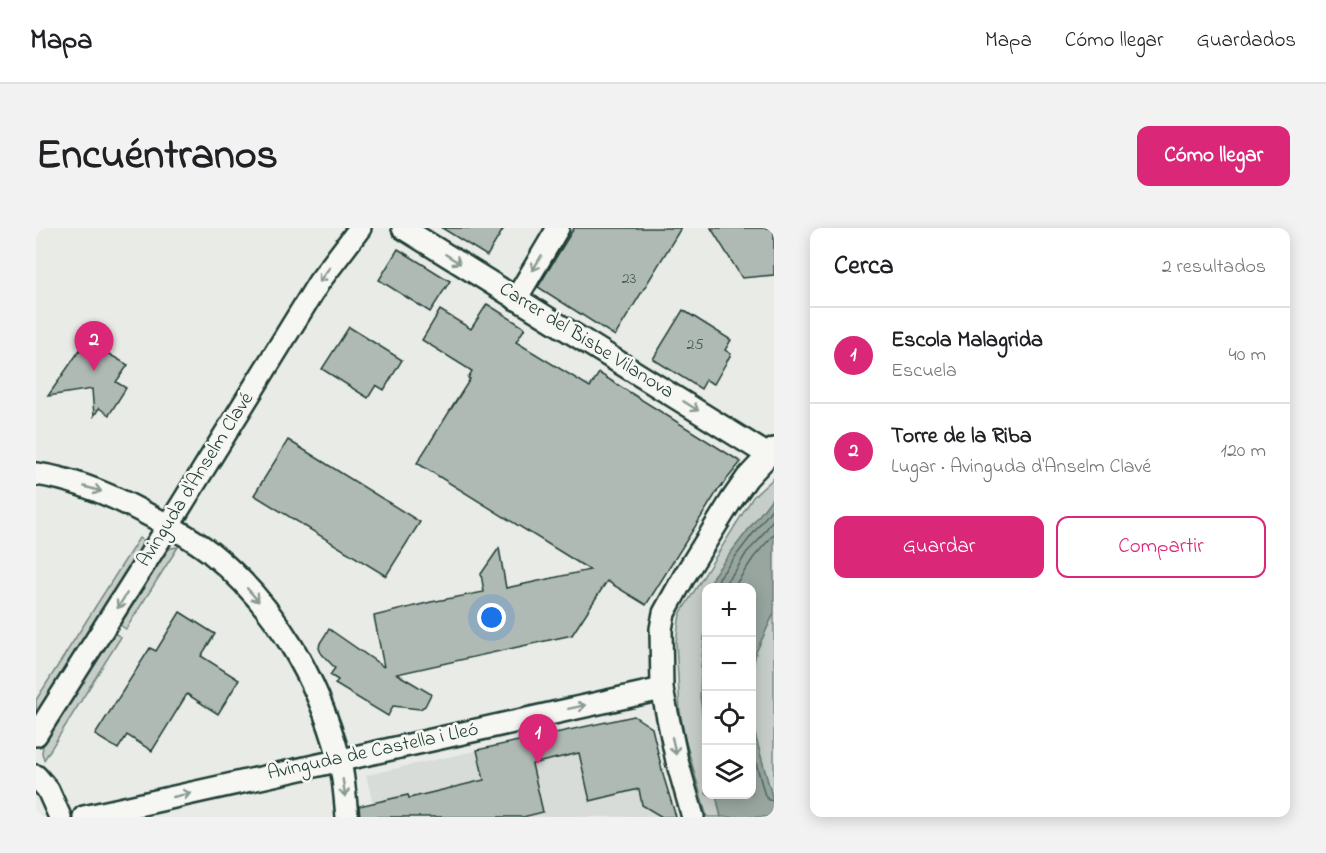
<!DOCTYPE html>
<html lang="es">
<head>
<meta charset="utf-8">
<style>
  :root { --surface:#fff; --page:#f2f2f2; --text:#202124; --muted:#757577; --line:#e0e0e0; --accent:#db2777 }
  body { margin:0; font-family:"Indie Flower",sans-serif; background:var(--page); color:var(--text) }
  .controls { position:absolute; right:18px; bottom:18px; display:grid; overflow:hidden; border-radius:12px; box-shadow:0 3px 15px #0003 }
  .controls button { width:54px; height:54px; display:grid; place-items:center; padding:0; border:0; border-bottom:2px solid var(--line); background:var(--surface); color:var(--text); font:30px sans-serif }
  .you { position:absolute; left:456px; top:390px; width:21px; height:21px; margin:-15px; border:4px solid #fff; border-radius:50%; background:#1a73e8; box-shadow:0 0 0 9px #1a73e833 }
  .badge { display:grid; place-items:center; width:39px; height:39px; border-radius:50%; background:var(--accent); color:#fff; font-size:20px; font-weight:700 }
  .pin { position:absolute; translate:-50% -50px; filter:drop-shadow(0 2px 3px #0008) }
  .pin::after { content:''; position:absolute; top:32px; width:21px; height:18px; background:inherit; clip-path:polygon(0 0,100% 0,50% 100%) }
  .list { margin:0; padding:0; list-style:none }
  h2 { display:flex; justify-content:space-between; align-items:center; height:78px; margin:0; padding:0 24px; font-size:26px }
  h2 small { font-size:20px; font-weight:400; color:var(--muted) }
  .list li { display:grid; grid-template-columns:39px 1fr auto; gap:18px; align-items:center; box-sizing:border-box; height:96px; padding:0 24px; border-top:2px solid var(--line) }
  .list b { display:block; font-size:22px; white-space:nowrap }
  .list p { margin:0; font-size:20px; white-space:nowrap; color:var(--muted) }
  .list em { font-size:20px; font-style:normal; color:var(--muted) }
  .actions { display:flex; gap:12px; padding:18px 24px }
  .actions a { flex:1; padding:14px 0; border:2px solid var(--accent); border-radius:12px; text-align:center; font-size:21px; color:var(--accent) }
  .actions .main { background:var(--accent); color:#fff }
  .icon { flex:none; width:33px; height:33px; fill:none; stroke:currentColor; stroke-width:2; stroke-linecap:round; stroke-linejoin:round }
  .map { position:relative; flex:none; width:738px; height:589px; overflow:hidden; border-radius:12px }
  header { display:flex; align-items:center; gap:36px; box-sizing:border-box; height:84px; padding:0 30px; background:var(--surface); border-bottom:2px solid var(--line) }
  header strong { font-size:28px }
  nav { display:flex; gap:33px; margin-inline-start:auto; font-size:21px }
  .intro { display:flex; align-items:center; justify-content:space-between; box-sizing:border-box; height:144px; padding:0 36px }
  h1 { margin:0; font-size:42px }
  .button { padding:15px 27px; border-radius:12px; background:var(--accent); color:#fff; font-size:21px; font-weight:700 }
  main { display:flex; gap:36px; padding:0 36px }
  aside { flex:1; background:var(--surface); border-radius:12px; box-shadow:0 3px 15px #0003 }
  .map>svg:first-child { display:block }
  .built { fill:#d8dcd8 }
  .green { fill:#c7cec9; stroke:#73867e; stroke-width:1.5 }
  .water { fill:#99a6a0; stroke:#687c75; stroke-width:1.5 }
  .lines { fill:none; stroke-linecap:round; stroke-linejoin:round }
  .shore { stroke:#50675f; stroke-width:1.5 }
  .building { fill:#b0bab5; stroke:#1f3d34; stroke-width:1.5 }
  .minor-casing { stroke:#1f3d34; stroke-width:26 }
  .minor { stroke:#f6f6f2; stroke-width:21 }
  .oneway { stroke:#8a9a93 }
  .labels { text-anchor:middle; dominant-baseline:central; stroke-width:5; stroke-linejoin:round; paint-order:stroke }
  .number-label { font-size:16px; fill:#435c54 }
  .street-label { font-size:20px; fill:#1f3d34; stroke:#f6f6f2 }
</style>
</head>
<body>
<header>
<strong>Mapa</strong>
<nav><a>Mapa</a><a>Cómo llegar</a><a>Guardados</a></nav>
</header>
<div class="intro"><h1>Encuéntranos</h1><a class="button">Cómo llegar</a></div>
<main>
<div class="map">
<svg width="738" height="589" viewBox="0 0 738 589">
  <rect width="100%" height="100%" fill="#e9ebe7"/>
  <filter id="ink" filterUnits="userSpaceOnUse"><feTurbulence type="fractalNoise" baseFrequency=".0167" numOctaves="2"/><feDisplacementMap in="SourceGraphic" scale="12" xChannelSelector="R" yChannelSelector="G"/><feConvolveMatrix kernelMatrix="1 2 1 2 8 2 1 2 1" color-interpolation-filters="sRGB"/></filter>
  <g filter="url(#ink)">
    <path class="built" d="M598,488L616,500L628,550L640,589H340L330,547Z"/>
    <g class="green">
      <path d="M738,250V268L677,348L675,359H670V395L665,438L664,469L670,513V566L680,567L685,589H671L649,511L644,484L640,414L644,386L717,269Z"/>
      <path d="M103,310L107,313L99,332L0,486V472Z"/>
      <path d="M142,319L90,401L84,397L130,324L135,320Z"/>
      <path d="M738,385V576L718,503L716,474V444L720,424Z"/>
      <path d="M78,405L85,409L8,532L6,525L7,517Z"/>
    </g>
    <g class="water">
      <path d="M738,268V385L720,424L716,444V474L718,503L738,576V589H685L680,567L716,566V359H675L677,348Z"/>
      <path d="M670,395V513C662,472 666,435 670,395Z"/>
    </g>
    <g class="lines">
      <g class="shore">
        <path d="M681,359L683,350L738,278"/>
        <path d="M689,359L690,354L700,342L711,324L722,313L738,290"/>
        <path d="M698,359L718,329L738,306"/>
        <path d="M716,520L729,568L733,572L738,573"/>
      </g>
    </g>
    <g class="building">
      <path d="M406,0H468L451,28Z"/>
      <path d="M538,0H645L579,108L502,59Z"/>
      <path d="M675,0H738V47L706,50Z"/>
      <path d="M362,21L414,53L394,84L343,52Z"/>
      <path d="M451,76L489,100L480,114L554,159L563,145L705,234L682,262L610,377L571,353L536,407L361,446L395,466L389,478L384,481L357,478L352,488L299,456L302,452L294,447L299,440L285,425L283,420L284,415L293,401L348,439L338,388L395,374L448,364L445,346L463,320L470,360L554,342L381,235L434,151L432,150L436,143L386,112L404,82L435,101Z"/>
      <path d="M647,82L695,112L689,122L695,126L678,156L670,152L665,161L617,131Z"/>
      <path d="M313,99L366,132L348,162L340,157L332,170L286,141Z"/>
      <path d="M50,113L92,137L80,154L90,160L73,187L63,180L58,188L56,161L12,168Z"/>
      <path d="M252,212L384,294L350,348L218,267Z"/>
      <path d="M144,384L179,406L165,428L203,452L182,486L151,466L116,523L91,507L82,521L59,507L114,420L120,423Z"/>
      <path d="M598,488L616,500L628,550L640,589H626L606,577L603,561L554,573L543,525L496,536L507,584L487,589H324L323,578L372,567L373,570L448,552L441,522Z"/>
    </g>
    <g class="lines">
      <defs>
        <g id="minor">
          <path d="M367,0L732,227"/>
          <path d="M480,71L522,0"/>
          <path d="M0,246C38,251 73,266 107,284C130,296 153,308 174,324C239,376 282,451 303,530C308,549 309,569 311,589"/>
          <path d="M0,507L133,297L283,54L324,0"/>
          <path d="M0,548L12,562L24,589"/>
          <path d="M48,589L626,461"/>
          <path d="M657,589L641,533L626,461L625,401L628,385L649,347L695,273L711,250L738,221"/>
        </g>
      </defs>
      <use href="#minor" class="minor-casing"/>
      <use href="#minor" class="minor"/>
    </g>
    <defs><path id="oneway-shaft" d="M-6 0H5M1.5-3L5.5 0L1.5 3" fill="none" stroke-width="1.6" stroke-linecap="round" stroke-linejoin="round" transform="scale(1.5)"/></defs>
    <g class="oneway">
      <use href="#oneway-shaft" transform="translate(417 31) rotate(32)"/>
      <use href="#oneway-shaft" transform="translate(501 35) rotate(121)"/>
      <use href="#oneway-shaft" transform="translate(288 47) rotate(127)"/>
      <use href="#oneway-shaft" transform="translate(655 178) rotate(32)"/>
      <use href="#oneway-shaft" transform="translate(57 261) rotate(16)"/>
      <use href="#oneway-shaft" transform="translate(217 367) rotate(49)"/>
      <use href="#oneway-shaft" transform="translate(86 373) rotate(122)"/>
      <use href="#oneway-shaft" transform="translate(541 479) rotate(-12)"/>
      <use href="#oneway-shaft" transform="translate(638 518) rotate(77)"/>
      <use href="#oneway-shaft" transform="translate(308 560) rotate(82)"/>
      <use href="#oneway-shaft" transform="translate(146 567) rotate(-13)"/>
    </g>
  </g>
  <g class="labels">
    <g class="number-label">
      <text x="593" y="51">23</text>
      <text x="659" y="117">25</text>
    </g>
    <g class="street-label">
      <text transform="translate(550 113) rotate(32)">Carrer del Bisbe Vilanova</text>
      <text transform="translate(160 252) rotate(-58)">Avinguda d'Anselm Clavé</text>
      <text transform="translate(337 524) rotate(-12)">Avinguda de Castella i Lleó</text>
    </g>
  </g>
</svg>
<div class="controls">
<button>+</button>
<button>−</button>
<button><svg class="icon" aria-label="locate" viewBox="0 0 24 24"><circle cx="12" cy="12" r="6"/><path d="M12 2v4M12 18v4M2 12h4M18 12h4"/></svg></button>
<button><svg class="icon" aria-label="layers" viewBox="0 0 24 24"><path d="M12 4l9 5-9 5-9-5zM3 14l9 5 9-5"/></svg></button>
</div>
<div class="you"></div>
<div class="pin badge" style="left:502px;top:536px">1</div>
<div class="pin badge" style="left:58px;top:143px">2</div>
</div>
<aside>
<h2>Cerca<small>2 resultados</small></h2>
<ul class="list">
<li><span class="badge">1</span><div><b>Escola Malagrida</b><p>Escuela</p></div><em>40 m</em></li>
<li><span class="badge">2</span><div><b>Torre de la Riba</b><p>Lugar · Avinguda d'Anselm Clavé</p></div><em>120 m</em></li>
</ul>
<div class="actions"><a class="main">Guardar</a><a>Compartir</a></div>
</aside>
</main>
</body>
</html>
